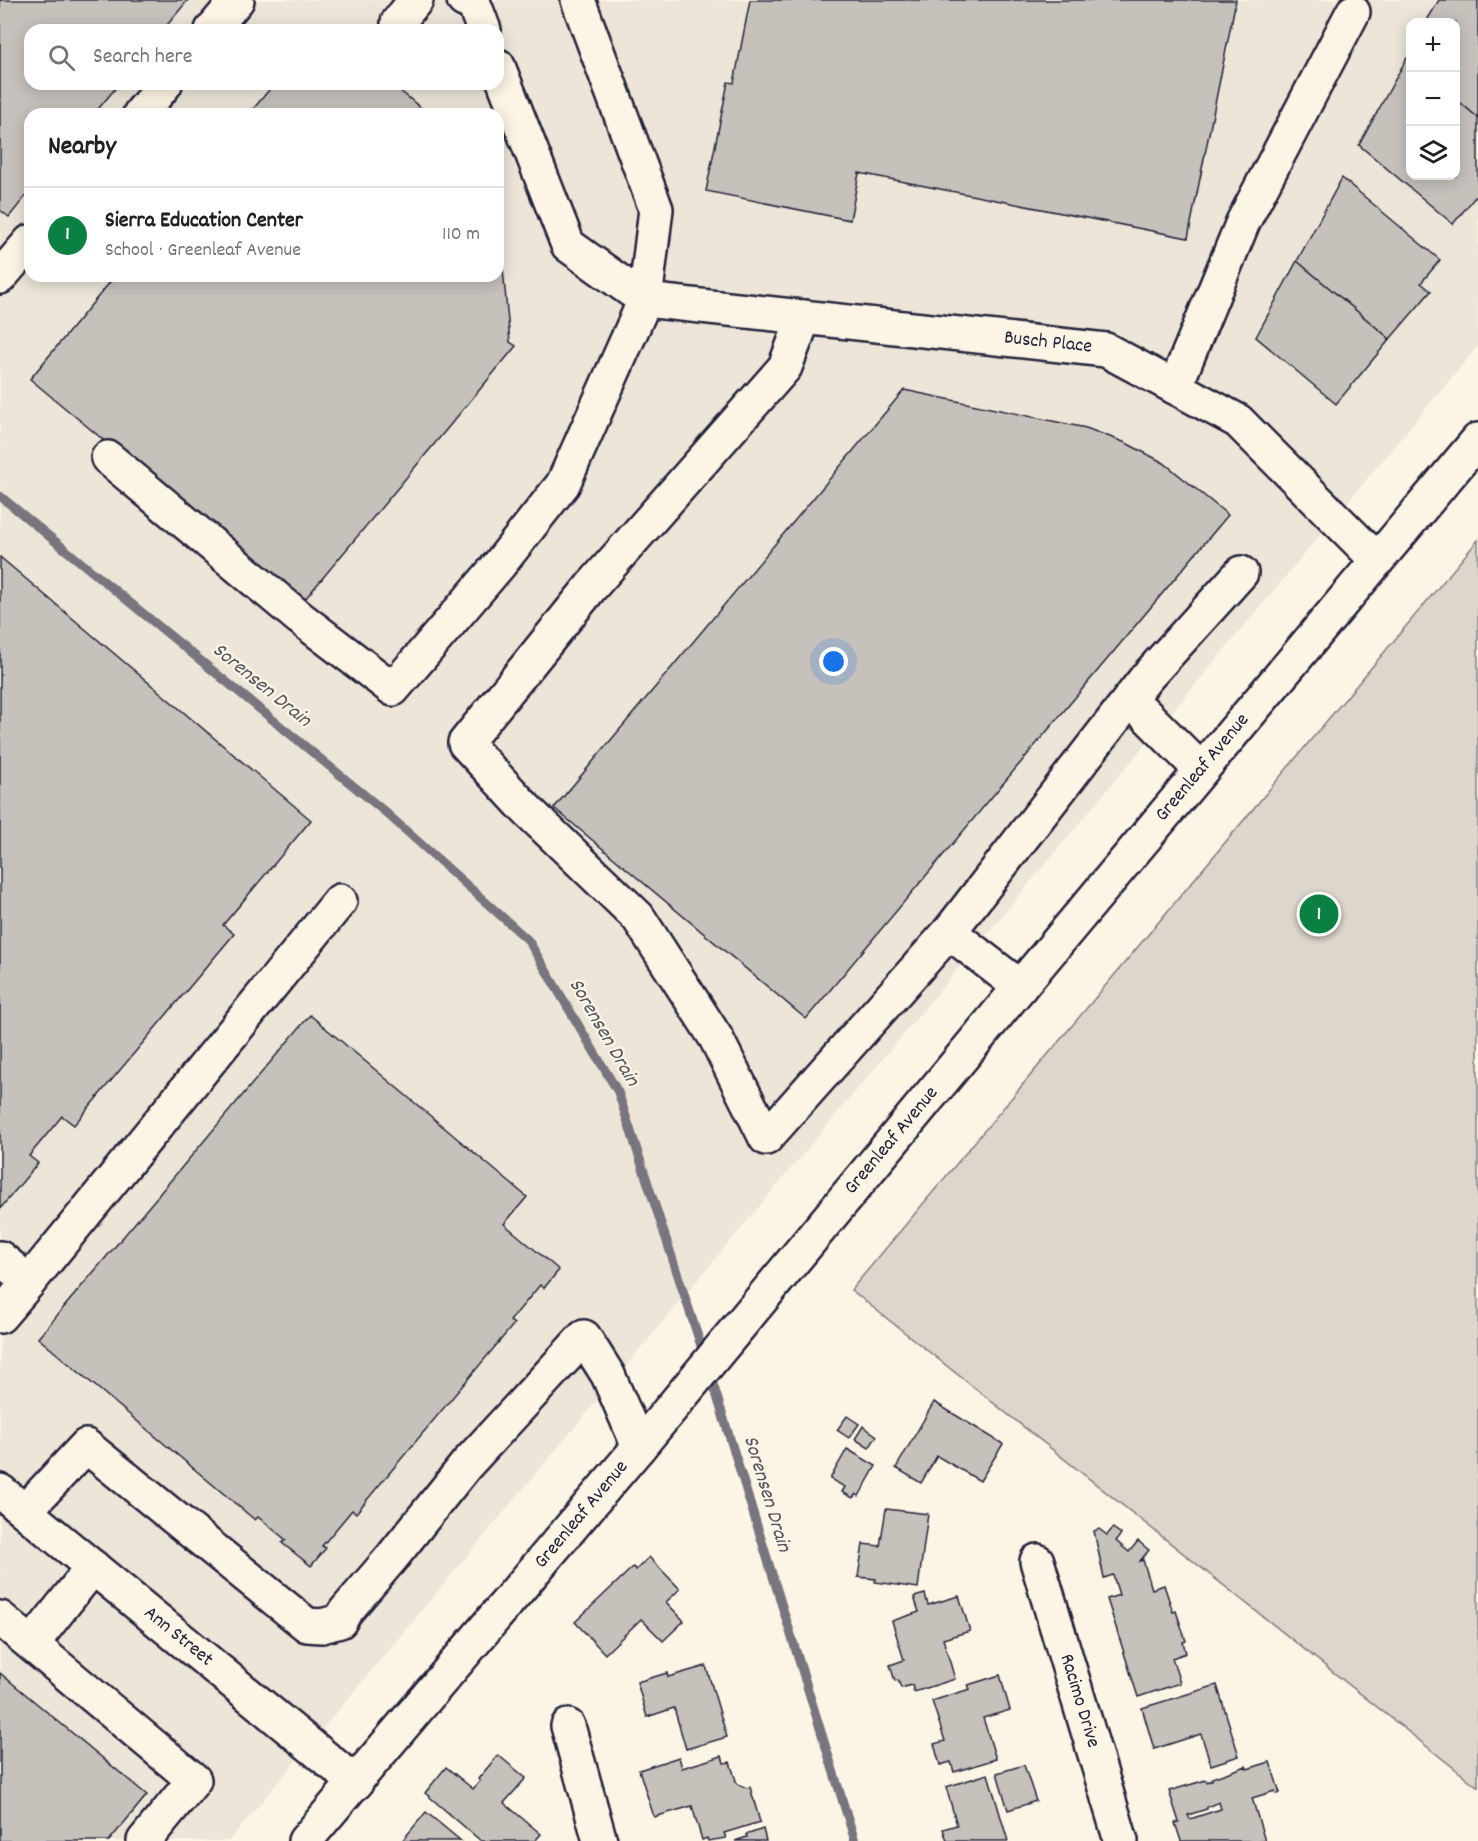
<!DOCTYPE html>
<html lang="en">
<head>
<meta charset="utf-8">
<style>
  :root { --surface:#fff; --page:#f6f6f6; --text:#202124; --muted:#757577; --line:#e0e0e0; --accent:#0b8043 }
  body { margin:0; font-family:Dekko,sans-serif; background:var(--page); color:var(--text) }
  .controls { position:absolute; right:18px; top:18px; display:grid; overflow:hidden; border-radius:12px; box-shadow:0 3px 15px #0003 }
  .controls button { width:54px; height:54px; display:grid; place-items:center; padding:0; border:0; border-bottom:2px solid var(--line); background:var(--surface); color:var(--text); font:30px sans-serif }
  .you { position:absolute; left:834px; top:662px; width:21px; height:21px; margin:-15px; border:4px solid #fff; border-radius:50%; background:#1a73e8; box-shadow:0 0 0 9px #1a73e833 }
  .badge { display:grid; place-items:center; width:39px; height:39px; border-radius:50%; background:var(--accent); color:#fff; font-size:20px; font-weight:700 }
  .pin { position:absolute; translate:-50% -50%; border:3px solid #fff; box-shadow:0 2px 6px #0006 }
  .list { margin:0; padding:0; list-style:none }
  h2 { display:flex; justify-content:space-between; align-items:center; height:78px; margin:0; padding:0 24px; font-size:26px }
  h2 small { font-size:20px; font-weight:400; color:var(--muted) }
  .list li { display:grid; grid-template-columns:39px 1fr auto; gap:18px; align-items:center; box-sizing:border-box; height:96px; padding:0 24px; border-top:2px solid var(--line) }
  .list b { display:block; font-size:22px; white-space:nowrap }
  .list p { margin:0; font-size:20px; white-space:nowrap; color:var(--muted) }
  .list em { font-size:20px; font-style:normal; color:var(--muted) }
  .icon { flex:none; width:33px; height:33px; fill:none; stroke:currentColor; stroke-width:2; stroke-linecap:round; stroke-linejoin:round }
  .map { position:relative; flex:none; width:1478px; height:1841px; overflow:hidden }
  .search { position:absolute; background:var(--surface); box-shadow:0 3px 15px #0003; left:24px; top:24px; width:480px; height:66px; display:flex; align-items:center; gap:15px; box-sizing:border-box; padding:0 21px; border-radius:18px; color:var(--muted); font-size:22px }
  .panel { position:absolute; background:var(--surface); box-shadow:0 3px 15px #0003; left:24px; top:108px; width:480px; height:174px; border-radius:18px }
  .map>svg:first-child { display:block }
  .built { fill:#ece5d8; fill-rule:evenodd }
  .green { fill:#dcd6cc; stroke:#7f7c84; stroke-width:1.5 }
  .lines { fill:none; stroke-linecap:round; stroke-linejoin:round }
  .stream { stroke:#78757e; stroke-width:9 }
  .building { fill:#c6c1bb; stroke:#22223b; stroke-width:1.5; fill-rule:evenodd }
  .minor-casing { stroke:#22223b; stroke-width:38 }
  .major-casing { stroke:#22223b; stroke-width:38 }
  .minor { stroke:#fcf5e5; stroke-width:33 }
  .major { stroke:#fcf5e5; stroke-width:33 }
  .labels { text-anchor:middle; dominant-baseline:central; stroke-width:4.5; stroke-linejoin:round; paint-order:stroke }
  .street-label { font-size:20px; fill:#22223b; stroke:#fcf5e5 }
  .water-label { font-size:21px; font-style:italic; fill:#545362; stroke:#fcf5e5 }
</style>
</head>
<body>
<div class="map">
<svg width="1478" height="1841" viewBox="0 0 1478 1841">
  <rect width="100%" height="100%" fill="#fcf5e5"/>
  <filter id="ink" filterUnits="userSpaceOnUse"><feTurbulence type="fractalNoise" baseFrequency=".0167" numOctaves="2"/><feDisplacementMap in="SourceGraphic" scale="12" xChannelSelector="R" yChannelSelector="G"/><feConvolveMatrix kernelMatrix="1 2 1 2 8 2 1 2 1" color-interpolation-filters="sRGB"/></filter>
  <g filter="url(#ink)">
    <path class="built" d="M0,0H1478V346L229,1841H0ZM1410,22H1456V176H1410ZM30,30H498V84H30ZM30,114H498V276H30Z"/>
    <path class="green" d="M1478,540V1787L851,1290Z"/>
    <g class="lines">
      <g class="stream">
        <path d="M0,496L384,811L528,940L618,1092L704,1355"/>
        <path d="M710,1374L855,1841"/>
      </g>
    </g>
    <g class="building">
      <path d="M0,0H188L163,30H30V84H119L94,114H30V191L9,217L0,210Z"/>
      <path d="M750,0H1236L1188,238L859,173L850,220L706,191L728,82L734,83Z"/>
      <path d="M1439,0H1478V118L1456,99V22H1426Z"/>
      <path d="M1407,58L1410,62V176H1456V99L1478,118V199L1475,197L1453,224L1359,145Z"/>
      <path d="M274,84H392L428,114H249Z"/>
      <path d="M1342,178L1440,260L1421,283L1431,291L1390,339L1297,261Z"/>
      <path d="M498,216L510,342L516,346L301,604L30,379L115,276H498Z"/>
      <path d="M1297,261L1390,339L1336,404L1256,337Z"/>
      <path d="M904,390L1086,428L1126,443L1164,463L1228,515L806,1019L554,808Z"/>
      <path d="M0,557L311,820L223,925L234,934L74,1125L62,1116L29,1156L38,1163L0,1209Z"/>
      <path d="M310,1015L527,1197L504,1224L559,1270L544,1288L540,1285L510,1321L514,1324L356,1513L352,1510L322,1546L326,1548L311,1566L282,1543L286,1540L258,1517L255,1520L38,1338Z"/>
      <path d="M934,1402L1003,1444L980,1481L937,1456L921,1483L896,1468Z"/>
      <path d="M847,1416L859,1424L849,1438L837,1430Z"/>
      <path d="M863,1426L877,1436L869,1448L855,1439Z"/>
      <path d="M847,1449L876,1466L859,1496L856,1494L853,1498L842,1492L845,1487L830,1479Z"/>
      <path d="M886,1509L928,1514L918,1588L875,1582L876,1579L858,1577L863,1544L880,1546Z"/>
      <path d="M1113,1528L1121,1534L1116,1541L1129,1552L1138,1541L1149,1550L1140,1561L1143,1560L1152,1589L1164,1585L1173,1612L1176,1611L1186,1641L1183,1642L1186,1653L1172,1658L1180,1683L1138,1697L1107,1599L1119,1595L1113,1575L1104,1578L1094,1531L1099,1529L1107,1535Z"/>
      <path d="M649,1557L680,1589L666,1602L684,1621L663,1641L641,1619L605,1654L575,1622L633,1567L636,1570Z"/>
      <path d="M925,1594L928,1605L959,1596L970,1631L943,1639L955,1679L914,1692L912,1685L901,1688L898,1680L895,1681L890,1665L904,1660L892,1621L919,1612L914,1597Z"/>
      <path d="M706,1666L727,1737L686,1749L674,1708L647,1717L637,1682L667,1673L668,1677Z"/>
      <path d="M0,1673L147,1795L109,1841H0Z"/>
      <path d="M1000,1675L1010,1710L983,1718L996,1759L954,1772L951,1762L940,1765L934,1744L945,1741L932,1701L970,1689L968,1685Z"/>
      <path d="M1217,1685L1239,1756L1211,1765L1201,1734L1154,1749L1142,1708Z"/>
      <path d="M498,1755L526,1778L504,1803L541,1834L535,1841H481L425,1793L446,1767L473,1789L480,1781L478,1779Z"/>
      <path d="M722,1756L724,1763L730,1762L737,1784L747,1788L750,1787L760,1822L724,1833L726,1838L708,1841L707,1838L702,1840L692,1806L654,1817L639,1770L679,1757L682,1768Z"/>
      <path d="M1270,1762L1280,1793L1276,1794L1275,1791L1252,1798L1265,1841H1181L1175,1823L1179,1822L1169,1791L1206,1780L1207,1782L1212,1780V1778L1246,1766L1247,1769ZM1219,1802L1221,1809L1190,1819L1188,1815L1207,1809V1807Z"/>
      <path d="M1024,1765L1036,1801L1008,1810L997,1773Z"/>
      <path d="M988,1774L1008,1841H947L943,1829L957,1825L946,1787Z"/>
      <path d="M426,1812L461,1841H402Z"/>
      <path d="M763,1829L766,1841H735L747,1837L746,1835Z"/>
    </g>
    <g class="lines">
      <defs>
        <g id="minor">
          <path d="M464,0L474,4L484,30"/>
          <path d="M398,22L416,0"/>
          <path d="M212,30L237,0"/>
          <path d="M498,66L568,245L645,300L1106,350L1238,421L1377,560"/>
          <path d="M140,114L165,84"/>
          <path d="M0,277L30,242"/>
          <path d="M804,317L785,367L591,587L465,743L527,810L638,917L716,1038L766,1138L949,932"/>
          <path d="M1175,387L1243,222L1353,12"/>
          <path d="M108,458L300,618L393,689L499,565L563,484L645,300L656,209L578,0"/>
          <path d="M1130,699L1201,770"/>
          <path d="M1020,987L949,932L1146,678L1241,573"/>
          <path d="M0,1258L29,1282L340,901"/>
          <path d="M0,1316L29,1282"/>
          <path d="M0,1491L356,1783"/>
          <path d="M25,1511L86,1446L307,1625L322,1626L340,1621L345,1612L393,1556L466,1465L584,1337L608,1375L639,1447"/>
          <path d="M1037,1561L1121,1841"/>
          <path d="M0,1618L194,1780L144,1841"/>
          <path d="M32,1644L93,1567"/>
          <path d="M568,1726L600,1841"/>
        </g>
        <path id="major" d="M305,1841L639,1447L1020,987L1478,440"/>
      </defs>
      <use href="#minor" class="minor-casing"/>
      <use href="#major" class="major-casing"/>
      <use href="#minor" class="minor"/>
      <use href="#major" class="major"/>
    </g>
  </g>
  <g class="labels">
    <g class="street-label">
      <text transform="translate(1048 343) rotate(6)">Busch Place</text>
      <text transform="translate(1203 768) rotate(-50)">Greenleaf Avenue</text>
      <text transform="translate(892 1141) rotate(-50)">Greenleaf Avenue</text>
      <text transform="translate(582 1515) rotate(-50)">Greenleaf Avenue</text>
      <text transform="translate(178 1637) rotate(39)">Ann Street</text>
      <text transform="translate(1079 1701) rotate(73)">Racimo Drive</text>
    </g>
    <g class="water-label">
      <text transform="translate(261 686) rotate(39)">Sorensen Drain</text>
      <text transform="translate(603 1033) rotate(60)">Sorensen Drain</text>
      <text transform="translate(766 1494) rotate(73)">Sorensen Drain</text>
    </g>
  </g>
</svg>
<div class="controls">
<button>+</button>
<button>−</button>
<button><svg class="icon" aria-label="layers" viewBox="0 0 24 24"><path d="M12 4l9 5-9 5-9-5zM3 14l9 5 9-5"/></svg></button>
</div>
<div class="you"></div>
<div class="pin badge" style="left:1319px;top:914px">1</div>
<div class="search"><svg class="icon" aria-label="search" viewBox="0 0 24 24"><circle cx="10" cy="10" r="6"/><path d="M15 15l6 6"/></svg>Search here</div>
<section class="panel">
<h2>Nearby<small></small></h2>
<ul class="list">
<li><span class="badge">1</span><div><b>Sierra Education Center</b><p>School · Greenleaf Avenue</p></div><em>110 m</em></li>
</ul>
</section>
</div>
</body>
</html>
